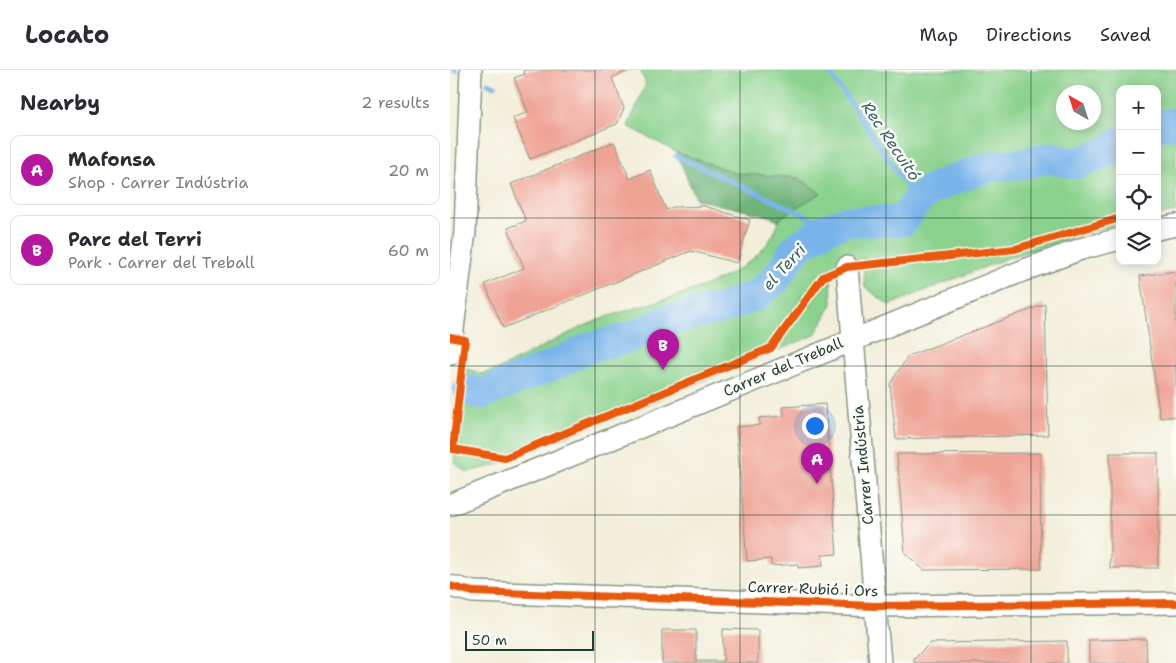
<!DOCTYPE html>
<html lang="en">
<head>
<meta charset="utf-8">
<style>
  :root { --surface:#fff; --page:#f2f2f3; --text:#2b2b33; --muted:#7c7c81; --line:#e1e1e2; --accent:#b5179e }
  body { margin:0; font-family:"Shantell Sans",sans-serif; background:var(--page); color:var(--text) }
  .controls { position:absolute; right:15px; top:15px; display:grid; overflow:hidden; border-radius:10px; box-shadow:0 2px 12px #0003 }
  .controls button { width:45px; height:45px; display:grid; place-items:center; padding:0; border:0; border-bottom:1px solid var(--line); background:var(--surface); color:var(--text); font:25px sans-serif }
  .compass { position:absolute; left:606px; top:15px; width:45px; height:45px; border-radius:50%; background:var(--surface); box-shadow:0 2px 12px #0003; rotate:321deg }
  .scale { position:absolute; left:15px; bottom:12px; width:129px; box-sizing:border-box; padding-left:5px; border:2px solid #1f3d34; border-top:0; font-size:14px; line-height:18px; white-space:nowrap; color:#1f3d34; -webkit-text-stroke:4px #fdfcf7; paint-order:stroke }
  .you { position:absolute; left:364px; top:355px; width:18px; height:18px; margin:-12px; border:4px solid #fff; border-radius:50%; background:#1a73e8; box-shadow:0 0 0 8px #1a73e833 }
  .badge { display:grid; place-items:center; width:32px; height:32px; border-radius:50%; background:var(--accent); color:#fff; font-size:16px; font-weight:700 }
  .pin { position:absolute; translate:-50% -41px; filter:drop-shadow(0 1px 2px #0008) }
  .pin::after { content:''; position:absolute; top:26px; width:18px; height:15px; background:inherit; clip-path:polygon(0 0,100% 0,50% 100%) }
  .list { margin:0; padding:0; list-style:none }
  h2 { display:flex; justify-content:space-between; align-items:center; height:65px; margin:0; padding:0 20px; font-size:21px }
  h2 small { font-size:16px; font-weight:400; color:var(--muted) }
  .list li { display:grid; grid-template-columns:32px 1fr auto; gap:15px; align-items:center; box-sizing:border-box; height:70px; margin:0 10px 10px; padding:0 10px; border:1px solid var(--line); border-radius:10px }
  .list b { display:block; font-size:19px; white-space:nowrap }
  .list p { margin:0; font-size:16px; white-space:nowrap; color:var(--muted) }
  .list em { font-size:16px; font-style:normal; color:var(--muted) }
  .icon { flex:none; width:28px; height:28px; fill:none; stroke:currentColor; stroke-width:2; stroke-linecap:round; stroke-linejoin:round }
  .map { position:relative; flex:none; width:726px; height:593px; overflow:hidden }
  header { display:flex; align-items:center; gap:30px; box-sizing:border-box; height:70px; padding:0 25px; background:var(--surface); border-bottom:1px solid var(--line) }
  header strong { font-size:24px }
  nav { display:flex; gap:28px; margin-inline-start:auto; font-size:18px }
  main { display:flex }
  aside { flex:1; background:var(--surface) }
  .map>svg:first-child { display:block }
  .green { fill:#89d18c; stroke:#548760; fill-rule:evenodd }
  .forest { fill:#6eb378; stroke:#467856 }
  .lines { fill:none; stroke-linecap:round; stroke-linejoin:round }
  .stream { stroke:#78b4ea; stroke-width:5 }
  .river { stroke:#78b4ea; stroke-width:31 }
  .building { fill:#efa395 }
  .minor-casing { stroke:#889686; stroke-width:24 }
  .path { stroke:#889686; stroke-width:3; stroke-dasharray:4 4; stroke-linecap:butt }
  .minor { stroke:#fff; stroke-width:21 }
  .cycleway-casing { stroke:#fdfcf7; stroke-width:11 }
  .cycleway { stroke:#e8590c; stroke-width:8 }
  .grid { fill:none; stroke:#1f3d34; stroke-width:1; stroke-opacity:0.55 }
  .labels { text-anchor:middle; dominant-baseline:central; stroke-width:5; stroke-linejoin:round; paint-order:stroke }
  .street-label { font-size:15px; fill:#1f3d34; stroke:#fdfcf7 }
  .water-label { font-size:16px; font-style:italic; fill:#3a616b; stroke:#fdfcf7 }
</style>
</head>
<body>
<header>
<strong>Locato</strong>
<nav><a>Map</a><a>Directions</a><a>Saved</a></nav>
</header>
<main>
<aside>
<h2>Nearby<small>2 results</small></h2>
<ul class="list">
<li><span class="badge">A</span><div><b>Mafonsa</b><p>Shop · Carrer Indústria</p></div><em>20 m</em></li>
<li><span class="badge">B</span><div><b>Parc del Terri</b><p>Park · Carrer del Treball</p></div><em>60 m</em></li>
</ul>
</aside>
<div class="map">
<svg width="726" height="593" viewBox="0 0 726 593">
  <rect width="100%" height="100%" fill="#fdfcf7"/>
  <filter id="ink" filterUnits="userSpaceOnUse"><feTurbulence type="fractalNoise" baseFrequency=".02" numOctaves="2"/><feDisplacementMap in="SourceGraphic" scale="10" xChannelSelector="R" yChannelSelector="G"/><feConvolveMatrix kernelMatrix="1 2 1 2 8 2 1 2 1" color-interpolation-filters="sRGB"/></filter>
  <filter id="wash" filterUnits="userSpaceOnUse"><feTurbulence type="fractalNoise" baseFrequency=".0096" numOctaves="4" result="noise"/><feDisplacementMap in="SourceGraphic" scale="20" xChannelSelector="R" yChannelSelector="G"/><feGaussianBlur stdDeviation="1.12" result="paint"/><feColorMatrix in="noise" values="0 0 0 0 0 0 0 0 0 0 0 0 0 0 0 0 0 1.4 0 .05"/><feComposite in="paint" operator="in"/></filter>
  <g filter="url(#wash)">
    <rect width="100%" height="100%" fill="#f2eed9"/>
    <path class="green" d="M190,0H726V142L707,145V19H670V153L560,187L439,235L415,217L413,188L381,197L382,234L365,265L44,396L16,402L4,392L16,298L31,304L47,300C80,284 112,265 146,251C203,228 312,216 330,148L371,123L349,108L286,103L226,82L178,56L196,14ZM614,22H644V52H614Z"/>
    <path class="forest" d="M226,82L286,103L349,108L371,123L330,148L329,152L319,146L246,129Z"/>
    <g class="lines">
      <g class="stream">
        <path d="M4,0L6,1"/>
        <path d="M378,0L467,131"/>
        <path d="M38,13L45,16"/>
        <path d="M226,86L357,146L371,154L375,159"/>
      </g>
      <g class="river">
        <path d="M707,55L726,53"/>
        <path d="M18,320L32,324L106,294L141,277L179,268L218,250L273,238L307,225L325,210L346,178L375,159L397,151H453L467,131L480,120L507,108L541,96L571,94L599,88L626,94L657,82L670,72"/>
      </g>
    </g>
    <g id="blocks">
      <g class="building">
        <path d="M73,0H180L162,8L174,38L167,54L80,89L63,48L78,42L64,8L75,4Z"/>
        <path d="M164,72L180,109L200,100L216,140L223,137L254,136L300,150L287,193L241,181L53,258L35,214L74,198L58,158L76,151L61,114Z"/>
        <path d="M726,201V346L710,348L690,206Z"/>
        <path d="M595,234L598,365L446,369L440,314L458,286Z"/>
        <path d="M375,334L387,484L372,485L373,496L348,498V494L321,496V489L297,491L286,357L310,355L309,348L334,346L333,337Z"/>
        <path d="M590,383L591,499L474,500L455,483L447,384Z"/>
        <rect x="660" y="383" width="48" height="115"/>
        <path d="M273,559L308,560V593H212V560H246V591H273Z"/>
        <path d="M696,569L697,593H639V570Z"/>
        <path d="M617,571V593H464V589L480,573Z"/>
      </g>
    </g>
  </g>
  <g filter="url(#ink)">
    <use href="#blocks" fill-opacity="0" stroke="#889686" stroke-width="1"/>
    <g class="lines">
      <defs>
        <g id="minor">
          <path d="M707,159L726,155"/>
          <path d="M397,197L430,593"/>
          <path d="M0,284L15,161L21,0"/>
          <path d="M0,435L572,201L631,179L670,169"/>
          <path d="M0,516L23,522L426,536L726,533"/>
        </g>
      </defs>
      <use href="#minor" class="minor-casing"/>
      <path class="path" d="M0,379H3"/>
      <use href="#minor" class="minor"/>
      <defs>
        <g id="cycleway">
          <path d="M0,267L15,270L3,379L55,388L321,278L373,207L397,197L565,179L670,148"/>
          <path d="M0,516L23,522L426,536L726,533"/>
        </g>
      </defs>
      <use href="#cycleway" class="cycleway-casing"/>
      <use href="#cycleway" class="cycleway"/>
    </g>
  </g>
  <path class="grid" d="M145,0V593M290,0V593M436,0V593M581,0V593M0,148H670M707,148H726M0,296H726M0,445H726"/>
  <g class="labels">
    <g class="street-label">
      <text transform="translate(333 297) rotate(-23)">Carrer del Treball</text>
      <text transform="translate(413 395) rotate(-95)">Carrer Indústria</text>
      <text transform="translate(363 519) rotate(2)">Carrer Rubió i Ors</text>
    </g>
    <g class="water-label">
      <text transform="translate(441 71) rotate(56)">Rec Recuitó</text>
      <text transform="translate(334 197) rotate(-48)">el Terri</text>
    </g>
  </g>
</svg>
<div class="controls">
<button>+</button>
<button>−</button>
<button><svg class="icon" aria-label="locate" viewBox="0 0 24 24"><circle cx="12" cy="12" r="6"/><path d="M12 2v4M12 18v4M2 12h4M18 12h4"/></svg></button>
<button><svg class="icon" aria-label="layers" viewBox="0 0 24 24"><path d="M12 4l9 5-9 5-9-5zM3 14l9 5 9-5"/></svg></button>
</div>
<svg class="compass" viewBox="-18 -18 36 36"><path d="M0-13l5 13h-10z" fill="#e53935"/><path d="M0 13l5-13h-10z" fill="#7c7c81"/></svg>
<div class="scale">50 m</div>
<div class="you"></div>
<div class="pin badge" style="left:367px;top:414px">A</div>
<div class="pin badge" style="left:213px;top:300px">B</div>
</div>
</main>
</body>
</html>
